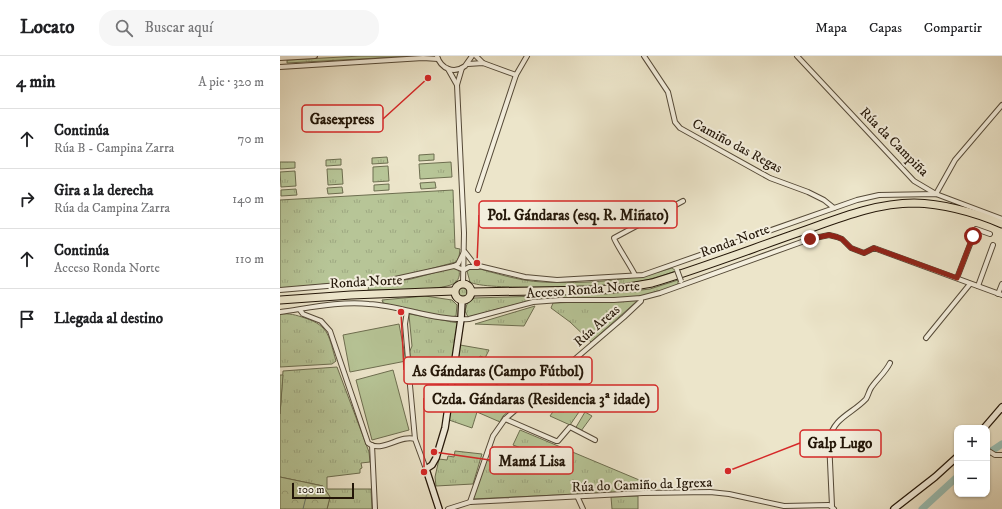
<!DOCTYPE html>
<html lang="es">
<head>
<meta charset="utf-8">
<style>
  :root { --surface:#fff; --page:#f6f6f6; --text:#202124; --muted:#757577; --line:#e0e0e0 }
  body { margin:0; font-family:"IM FELL DW Pica",serif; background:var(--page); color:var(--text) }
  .controls { position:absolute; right:12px; bottom:12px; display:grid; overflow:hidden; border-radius:8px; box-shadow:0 1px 3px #0004 }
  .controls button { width:36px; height:36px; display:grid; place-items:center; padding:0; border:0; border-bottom:1px solid var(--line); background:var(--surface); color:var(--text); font:20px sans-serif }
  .scale { position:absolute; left:12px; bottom:10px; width:62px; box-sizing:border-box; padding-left:4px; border:2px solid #231608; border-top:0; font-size:11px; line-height:14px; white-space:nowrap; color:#231608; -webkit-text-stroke:3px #f3eedd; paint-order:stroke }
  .stop { position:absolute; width:12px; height:12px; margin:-9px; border:3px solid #8f2418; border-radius:50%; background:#fff }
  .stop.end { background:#8f2418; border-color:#fff; box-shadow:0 1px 4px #0008 }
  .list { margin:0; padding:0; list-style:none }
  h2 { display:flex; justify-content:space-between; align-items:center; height:52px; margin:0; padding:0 16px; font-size:17px }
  h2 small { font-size:13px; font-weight:400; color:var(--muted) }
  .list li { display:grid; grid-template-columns:26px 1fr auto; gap:12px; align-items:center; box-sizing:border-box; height:60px; padding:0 16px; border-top:1px solid var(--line) }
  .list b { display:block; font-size:15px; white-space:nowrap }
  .list p { margin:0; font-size:13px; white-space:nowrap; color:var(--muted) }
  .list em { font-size:13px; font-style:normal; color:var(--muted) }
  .icon { flex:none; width:22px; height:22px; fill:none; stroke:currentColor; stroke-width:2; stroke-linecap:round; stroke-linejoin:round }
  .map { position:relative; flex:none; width:722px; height:453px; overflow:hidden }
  header { display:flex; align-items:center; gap:24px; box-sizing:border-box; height:56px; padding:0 20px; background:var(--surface); border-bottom:1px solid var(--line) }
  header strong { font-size:19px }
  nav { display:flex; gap:22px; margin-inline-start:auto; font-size:14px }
  .search { width:280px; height:36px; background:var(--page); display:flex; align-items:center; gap:10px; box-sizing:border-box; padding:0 14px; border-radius:16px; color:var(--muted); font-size:15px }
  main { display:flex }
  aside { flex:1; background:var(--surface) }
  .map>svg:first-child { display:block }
  .grass { fill:url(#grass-tufts); stroke:#6d6e50 }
  .forest { fill:url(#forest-crowns); stroke:#6d6e50 }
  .garden { fill:#b7c597; stroke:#6d6e50 }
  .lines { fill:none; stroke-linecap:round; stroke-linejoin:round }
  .stream { stroke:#6a7b70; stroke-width:1 }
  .river { stroke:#99bfb5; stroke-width:7 }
  .minor-casing { stroke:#554a38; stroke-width:6 }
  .secondary-casing { stroke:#231608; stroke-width:8 }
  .trunk-casing { stroke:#231608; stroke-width:9 }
  .minor { stroke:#f3eedd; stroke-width:4 }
  .secondary { stroke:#f3eedd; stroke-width:5.5 }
  .trunk { stroke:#ece5ca; stroke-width:7 }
  .minor-bridge-casing { stroke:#554a38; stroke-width:6; stroke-linecap:butt }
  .minor-bridge { stroke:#f3eedd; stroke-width:4 }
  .route { stroke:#8f2418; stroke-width:5 }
  .labels { text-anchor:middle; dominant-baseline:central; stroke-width:4; stroke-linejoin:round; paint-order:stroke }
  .street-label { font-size:14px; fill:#231608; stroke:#f3eedd }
  .leader { fill:none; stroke:#d62828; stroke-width:1.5 }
  .callout-dot { fill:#d62828; stroke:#f3eedd; stroke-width:1.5 }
  .callout { fill:#f3eedd; stroke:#d62828; stroke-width:1.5 }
  .callout-label { font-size:15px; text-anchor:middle; font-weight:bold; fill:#231608 }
</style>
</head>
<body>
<header>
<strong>Locato</strong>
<div class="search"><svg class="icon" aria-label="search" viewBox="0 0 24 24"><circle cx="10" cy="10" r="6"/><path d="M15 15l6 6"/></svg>Buscar aquí</div>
<nav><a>Mapa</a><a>Capas</a><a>Compartir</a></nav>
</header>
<main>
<aside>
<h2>4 min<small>A pie · 320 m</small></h2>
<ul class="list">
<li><svg class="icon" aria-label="ahead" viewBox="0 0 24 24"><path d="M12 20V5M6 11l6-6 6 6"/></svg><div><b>Continúa</b><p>Rúa B - Campina Zarra</p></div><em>70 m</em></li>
<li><svg class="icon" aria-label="right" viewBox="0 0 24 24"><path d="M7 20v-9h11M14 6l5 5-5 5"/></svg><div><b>Gira a la derecha</b><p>Rúa da Campina Zarra</p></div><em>140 m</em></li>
<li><svg class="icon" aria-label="ahead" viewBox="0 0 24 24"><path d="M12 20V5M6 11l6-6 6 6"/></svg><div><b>Continúa</b><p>Acceso Ronda Norte</p></div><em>110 m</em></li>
<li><svg class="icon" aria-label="arrive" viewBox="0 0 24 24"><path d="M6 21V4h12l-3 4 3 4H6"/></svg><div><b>Llegada al destino</b></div></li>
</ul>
</aside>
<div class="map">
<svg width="722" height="453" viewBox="0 0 722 453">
  <defs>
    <pattern id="grass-tufts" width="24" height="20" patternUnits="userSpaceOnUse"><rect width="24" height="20" fill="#b7c597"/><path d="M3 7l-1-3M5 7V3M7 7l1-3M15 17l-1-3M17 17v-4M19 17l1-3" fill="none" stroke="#9da881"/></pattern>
    <pattern id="forest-crowns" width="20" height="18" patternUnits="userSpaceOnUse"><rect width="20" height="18" fill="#b7c597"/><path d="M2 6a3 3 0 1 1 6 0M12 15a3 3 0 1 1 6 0" fill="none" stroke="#9da881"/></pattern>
  </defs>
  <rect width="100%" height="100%" fill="#ece5ca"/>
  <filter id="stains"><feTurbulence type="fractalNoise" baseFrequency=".005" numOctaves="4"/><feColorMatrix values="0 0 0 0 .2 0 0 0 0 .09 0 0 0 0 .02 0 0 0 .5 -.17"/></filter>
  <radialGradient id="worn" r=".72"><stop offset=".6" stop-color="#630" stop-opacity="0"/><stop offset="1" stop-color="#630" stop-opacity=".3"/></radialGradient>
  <g class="grass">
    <path d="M81,0H134L7,7V4Z"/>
    <path d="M154,98V104L139,105V99Z"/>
    <path d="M107,101L108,107L92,108V102Z"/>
    <path d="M61,103V109L46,110V104Z"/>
    <path d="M0,106H15V112L0,113Z"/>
    <path d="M171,106L172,121L140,123L139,108Z"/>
    <path d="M108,110L109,125L93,126V111Z"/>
    <path d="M47,113H62L63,128L48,129Z"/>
    <path d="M15,115L16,130L1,131L0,116Z"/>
    <path d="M155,126L156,132L141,133L140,127Z"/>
    <path d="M109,128V134L94,135V129Z"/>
    <path d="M62,131L63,137L48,138L47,132Z"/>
    <path d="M16,133L17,139L1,140V134Z"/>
    <path d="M173,134L175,192L180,193L179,201L176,206L116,222L0,232V144Z"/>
    <path d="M193,211C215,217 239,225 262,226C305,228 351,225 392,212L396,215C378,221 360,227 342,228C320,230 204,235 190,226L187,215Z"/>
    <path d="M172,212H178C181,218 179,225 173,228C159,235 106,234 88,234L89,229L131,223Z"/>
    <path d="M398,224V228C370,249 298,240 263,244C237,246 213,255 188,261L185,255L187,248L194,242L327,238L370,233Z"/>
    <circle cx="183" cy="236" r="5"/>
    <path d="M145,240L172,244L177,249L176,260C164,264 117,250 103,247L102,244Z"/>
    <path d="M356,244L357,245L311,286L290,266L271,252L273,247Z"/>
    <path d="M255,250L244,270L195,268Z"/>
    <path d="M0,258C9,257 16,259 25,262C50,270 49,282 56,305L52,308L0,311Z"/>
    <path d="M130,258L178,267L169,330L132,324L129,297L132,290L129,259Z"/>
    <path d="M180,289L209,294L205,302L200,300L195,313L178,305Z"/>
    <path d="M176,310H180L192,317L186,332L221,348L228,333L244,341L243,343L223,360L220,366L197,356L192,372L169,364Z"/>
    <path d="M57,311L89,396L90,406L81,407L82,412L80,413V417L47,421V433H91L92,453H47L50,441L43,430L0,421V358L3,315Z"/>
    <path d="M266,331L301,353L290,369L270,360L277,350L260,336Z"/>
    <path d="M305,356L312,360L301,375L295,373Z"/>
    <path d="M240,374L364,426L361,435L193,443L206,404L230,412L232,407L239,410L246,394L233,389Z"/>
    <path d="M175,395L202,398L193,428L156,430L155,421L159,403L167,404L168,400L174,401Z"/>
    <path d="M358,440V453H332L331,441Z"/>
  </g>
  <g class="forest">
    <path d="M0,319H3L0,358Z"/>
    <path d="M0,421L43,430L50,441L47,453H0Z"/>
  </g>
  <g class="garden">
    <path d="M119,268L126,305L70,316L63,279Z"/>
    <path d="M113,314L129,374L92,384L76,324Z"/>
  </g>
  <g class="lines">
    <path class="stream" d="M23,453L28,433"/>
    <g class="river">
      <path d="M707,398L722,388"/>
      <path d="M642,453L677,421"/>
    </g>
    <defs>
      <g id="minor">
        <path d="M157,0C161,13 174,18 185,10L192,0"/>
        <path d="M196,0L203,7"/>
        <path d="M364,0L388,36L395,66L400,72L490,122L528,136L544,144L554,152"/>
        <path d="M517,0L634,125L656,138L675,104L722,49"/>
        <path d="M0,2L35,0"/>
        <path d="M188,8L203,7L236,19"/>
        <path d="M0,11L143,2L158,3"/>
        <path d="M182,12L177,29L184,177L183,228"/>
        <path d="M168,13L177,29"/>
        <path d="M198,134L236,19L247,0"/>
        <path d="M185,196L195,209L245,221L277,224L363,219L577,144L599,139L656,138L722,163"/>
        <path d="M174,210L184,214L189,211H198"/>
        <path d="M355,219C352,212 334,185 334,182L403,145"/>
        <path d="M677,222L696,173L710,178"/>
        <path d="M698,230L713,189"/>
        <path d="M0,234L106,225L174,210L178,208L184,196"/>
        <path d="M718,238L722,228"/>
        <path d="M20,254L23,258L41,265L50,275L88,387C101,398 120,378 135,383L146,413"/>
        <path d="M127,255L125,268L128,303"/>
        <path d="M0,256C29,252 60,245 89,248C123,250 154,265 189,263L253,246L280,244H334L361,242L380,237L530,183L549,179L557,181L562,183L571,192L584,197L594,192L722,239"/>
        <path d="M646,282L690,228"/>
        <path d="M175,306L249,341"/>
        <path d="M128,308L135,383"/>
        <path d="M223,329L233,305"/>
        <path d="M225,363L276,385H278L290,371L315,384"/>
        <path d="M92,389L95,453"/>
        <path d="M707,394L715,399H722"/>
        <path d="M298,442L303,453"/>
        <path d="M190,446L213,380L225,363L344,261L361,245V242"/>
        <path d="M552,450L549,384C554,361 572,358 586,343C588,340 589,335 591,332C597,323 605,317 610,307"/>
        <path d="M168,453L190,446L363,437L430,436L449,438L504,450L549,449L554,453"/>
      </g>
      <g id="secondary">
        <path d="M704,372L722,351"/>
        <path d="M159,453L146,413L152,409L156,402L165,372L181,263L182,244"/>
        <path d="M614,453L655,421L677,401"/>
      </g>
      <g id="trunk">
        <circle cx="183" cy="236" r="8"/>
        <path d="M191,236L314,234L343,232L372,227C422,212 471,193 520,176C557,163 595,147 634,147C665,148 694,156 722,168"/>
        <path d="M0,244L71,239L174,235"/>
      </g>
    </defs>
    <use href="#minor" class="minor-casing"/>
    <use href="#secondary" class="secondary-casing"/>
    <use href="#trunk" class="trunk-casing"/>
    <use href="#minor" class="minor"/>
    <use href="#secondary" class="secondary"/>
    <use href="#trunk" class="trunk"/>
    <defs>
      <path id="minor-bridge" d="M397,214L401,225"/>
    </defs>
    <use href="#minor-bridge" class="minor-bridge-casing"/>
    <use href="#minor-bridge" class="minor-bridge"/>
  </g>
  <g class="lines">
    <path class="route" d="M530,183L549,179L557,181L562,183L571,192L584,197L594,192L677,222L693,180"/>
  </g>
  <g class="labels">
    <g class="street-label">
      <text transform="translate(614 86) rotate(45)">Rúa da Campiña</text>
      <text transform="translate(457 90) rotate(28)">Camiño das Regas</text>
      <text transform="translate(455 185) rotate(-20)">Ronda Norte</text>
      <text transform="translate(86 226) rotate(-3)">Ronda Norte</text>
      <text transform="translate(303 234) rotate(-4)">Acceso Ronda Norte</text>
      <text transform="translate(317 270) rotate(-41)">Rúa Areas</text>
      <text transform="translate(362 429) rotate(-2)">Rúa do Camiño da Igrexa</text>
    </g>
  </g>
  <path class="leader" d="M148 22L103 63M197 207L199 159M121 256L124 314M144 416L144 342M448 415L520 387M154 396L210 404"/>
  <g class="callout-dot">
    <circle cx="148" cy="22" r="4"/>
    <circle cx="197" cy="207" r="4"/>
    <circle cx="121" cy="256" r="4"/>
    <circle cx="144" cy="416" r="4"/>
    <circle cx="448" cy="415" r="4"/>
    <circle cx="154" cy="396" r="4"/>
  </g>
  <g class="callout">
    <rect x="22" y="49" width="81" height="27" rx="4"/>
    <rect x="199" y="145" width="198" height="27" rx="4"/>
    <rect x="124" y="301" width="188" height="27" rx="4"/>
    <rect x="144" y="329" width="234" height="27" rx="4"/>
    <rect x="520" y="374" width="81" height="27" rx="4"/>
    <rect x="210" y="391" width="83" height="27" rx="4"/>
  </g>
  <g class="callout-label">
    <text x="62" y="68">Gasexpress</text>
    <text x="298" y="164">Pol. Gándaras (esq. R. Miñato)</text>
    <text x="218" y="320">As Gándaras (Campo Fútbol)</text>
    <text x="261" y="348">Czda. Gándaras (Residencia 3ª idade)</text>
    <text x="560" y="392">Galp Lugo</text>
    <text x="252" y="410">Mamá Lisa</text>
  </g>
  <rect width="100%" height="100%" filter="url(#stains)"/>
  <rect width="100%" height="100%" fill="url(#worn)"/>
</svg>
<div class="controls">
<button>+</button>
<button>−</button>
</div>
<div class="scale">100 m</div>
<div class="stop" style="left:693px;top:180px"></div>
<div class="stop end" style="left:530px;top:183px"></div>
</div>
</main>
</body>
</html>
